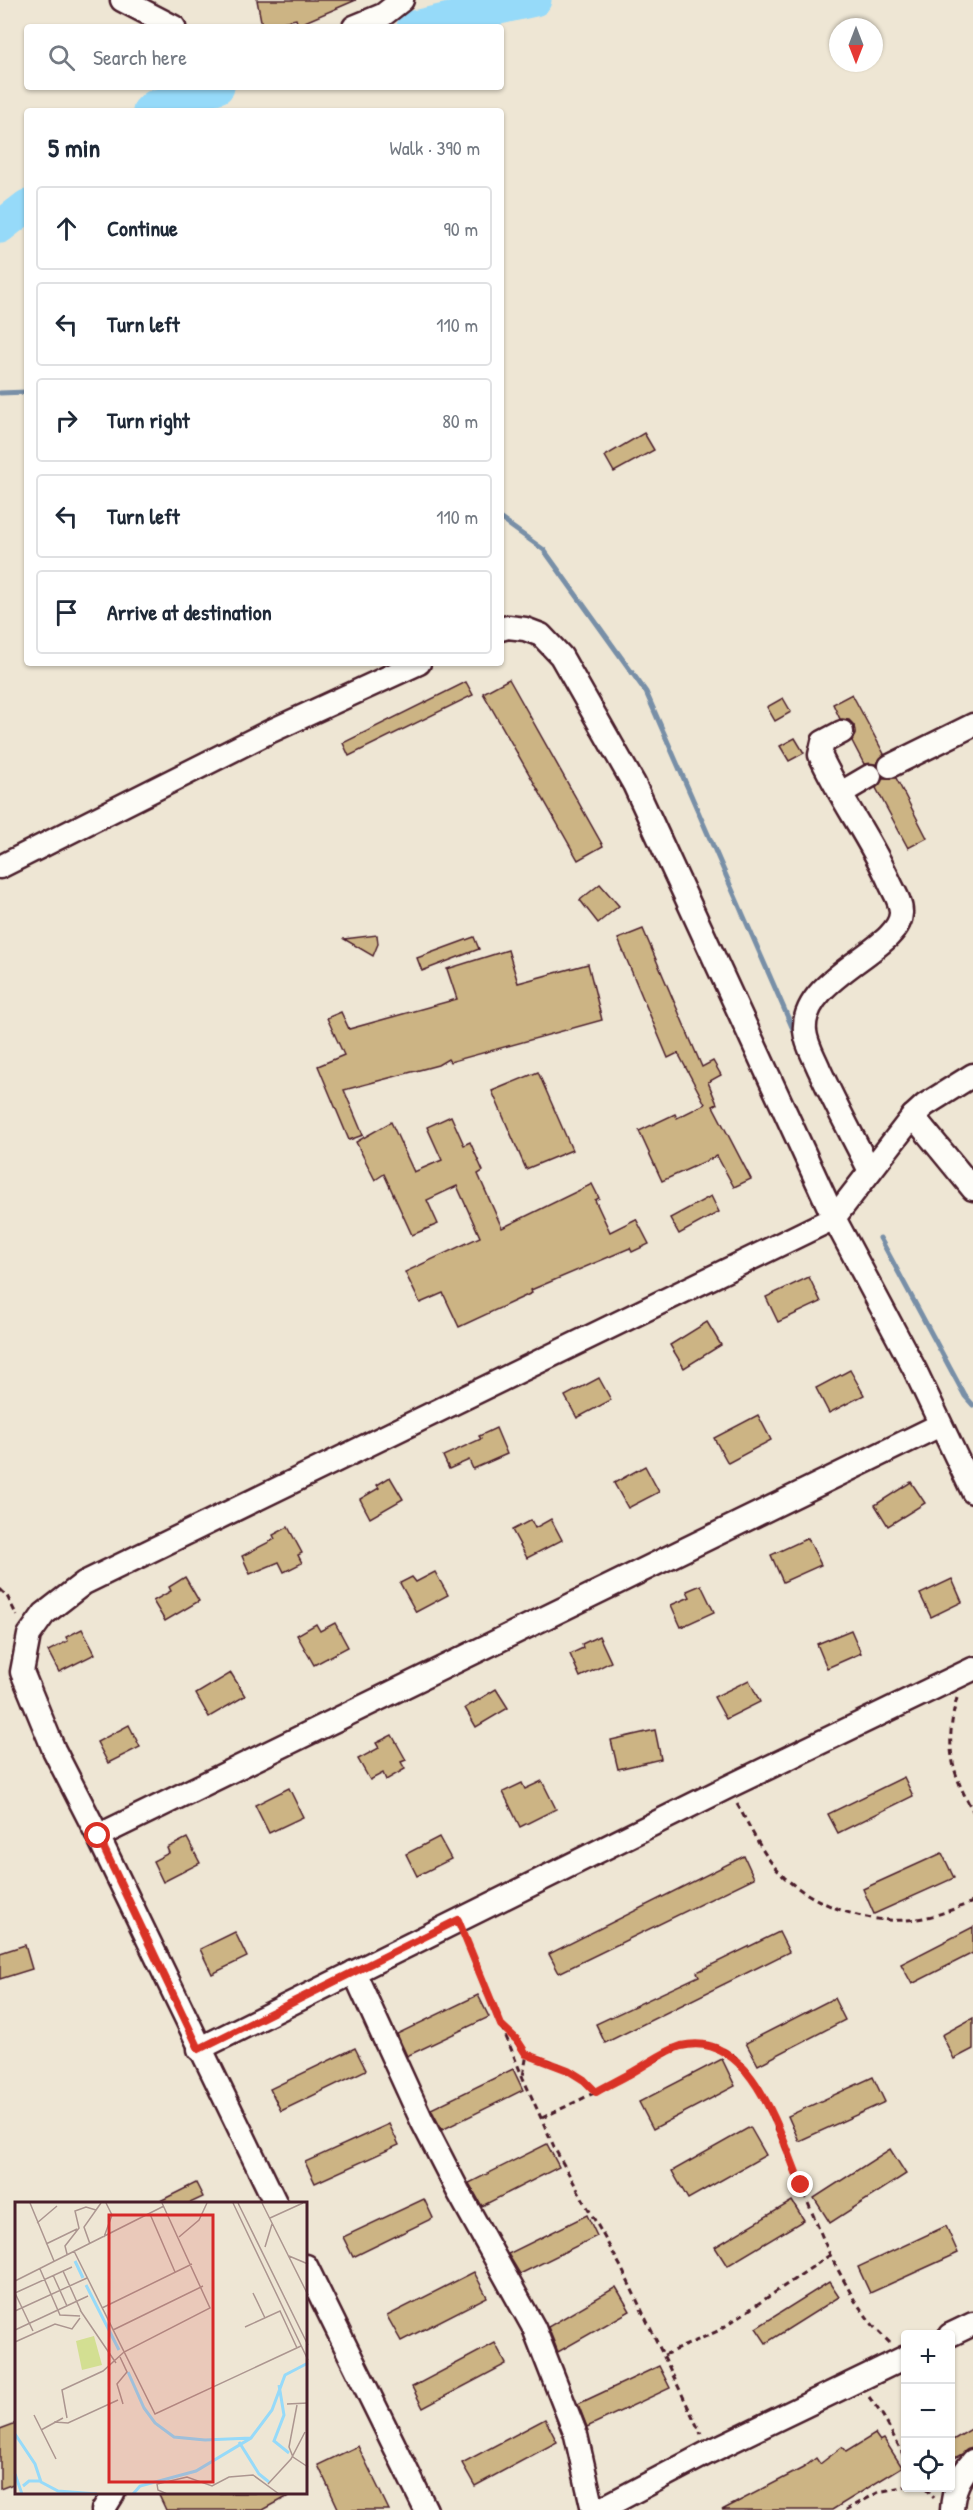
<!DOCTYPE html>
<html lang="en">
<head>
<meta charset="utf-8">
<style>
  :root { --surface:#fff; --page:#f6f6f7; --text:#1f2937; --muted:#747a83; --line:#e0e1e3 }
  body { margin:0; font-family:"Patrick Hand",sans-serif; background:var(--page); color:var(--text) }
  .controls { position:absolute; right:18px; bottom:18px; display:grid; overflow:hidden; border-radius:6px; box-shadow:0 2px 4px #0004 }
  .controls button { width:54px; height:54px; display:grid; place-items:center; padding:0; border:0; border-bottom:2px solid var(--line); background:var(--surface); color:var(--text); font:30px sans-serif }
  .compass { position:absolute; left:829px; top:18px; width:54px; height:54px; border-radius:50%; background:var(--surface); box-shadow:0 2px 4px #0004; rotate:180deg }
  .stop { position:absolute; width:18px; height:18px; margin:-14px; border:4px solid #d93025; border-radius:50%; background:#fff }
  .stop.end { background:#d93025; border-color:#fff; box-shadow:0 2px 6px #0008 }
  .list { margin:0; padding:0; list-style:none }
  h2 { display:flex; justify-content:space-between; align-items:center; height:78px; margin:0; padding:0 24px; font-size:26px }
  h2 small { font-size:20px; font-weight:400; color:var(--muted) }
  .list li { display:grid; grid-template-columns:39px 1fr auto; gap:18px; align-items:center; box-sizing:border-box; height:84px; margin:0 12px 12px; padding:0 12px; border:2px solid var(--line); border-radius:6px }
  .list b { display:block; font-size:22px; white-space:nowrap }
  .list em { font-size:20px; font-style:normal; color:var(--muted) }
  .icon { flex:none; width:33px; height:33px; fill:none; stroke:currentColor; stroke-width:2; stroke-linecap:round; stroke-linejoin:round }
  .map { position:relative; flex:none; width:973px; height:2510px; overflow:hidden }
  .search { position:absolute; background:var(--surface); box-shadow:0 2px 4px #0004; left:24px; top:24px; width:480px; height:66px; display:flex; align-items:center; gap:15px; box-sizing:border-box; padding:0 21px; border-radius:6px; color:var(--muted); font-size:22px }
  .panel { position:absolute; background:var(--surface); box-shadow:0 2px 4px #0004; left:24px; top:108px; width:480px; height:558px; border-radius:6px }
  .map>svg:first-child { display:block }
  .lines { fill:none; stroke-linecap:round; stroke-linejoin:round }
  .stream { stroke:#788fa7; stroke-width:5 }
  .river { stroke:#96daf9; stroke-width:33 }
  .building { fill:#ccb484; stroke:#4a1f2b; stroke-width:1.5 }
  .minor-casing { stroke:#4a1f2b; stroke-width:27 }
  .path { stroke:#4a1f2b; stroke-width:3; stroke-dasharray:6 4.5; stroke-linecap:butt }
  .minor { stroke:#fdfcf7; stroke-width:22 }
  .route { stroke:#d93025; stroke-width:8 }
  .inset-river { fill:none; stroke:#96daf9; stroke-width:3 }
  .inset-road { fill:none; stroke:#ac9690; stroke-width:1.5 }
  .view { fill:#d62828; fill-opacity:0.15; stroke:#d62828; stroke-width:3 }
  .inset-edge { fill:none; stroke:#4a1f2b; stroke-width:3 }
</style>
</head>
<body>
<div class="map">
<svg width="973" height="2510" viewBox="0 0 973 2510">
  <rect width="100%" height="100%" fill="#eee6d4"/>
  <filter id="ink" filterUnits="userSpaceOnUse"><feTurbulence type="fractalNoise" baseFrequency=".0167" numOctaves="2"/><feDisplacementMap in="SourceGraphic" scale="12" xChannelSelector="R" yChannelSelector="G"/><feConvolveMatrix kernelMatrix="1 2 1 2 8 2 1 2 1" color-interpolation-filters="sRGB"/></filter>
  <g filter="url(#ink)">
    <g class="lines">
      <g class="stream">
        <path d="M0,393L27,392"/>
        <path d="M501,519L544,550L646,692L796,1036"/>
        <path d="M880,1238L965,1396L973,1405"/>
      </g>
      <g class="river">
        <path d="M413,27L535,0"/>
        <path d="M149,111L155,106L218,87"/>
        <path d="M0,227L27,206"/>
      </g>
    </g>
    <g class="building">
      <path d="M257,0H356L298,25L296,19L262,26Z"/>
      <path d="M644,433L654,450L614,472L605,456Z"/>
      <path d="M509,679L603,846L578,860L483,693Z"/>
      <path d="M466,682L473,695L349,756L343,743Z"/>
      <path d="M852,694L884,754L877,764H864L852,741L855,733L854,725L849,720L840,719L833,704Z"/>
      <path d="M783,698L791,712L775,721L767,707Z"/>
      <path d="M795,738L804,753L789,761L780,746Z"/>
      <path d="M883,778H896L927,838L908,848L876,788Z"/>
      <path d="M600,884L619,906L598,923L580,900Z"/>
      <path d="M643,929L702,1067L713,1061L721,1075L708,1082L717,1104L713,1106L751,1179L734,1187L717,1156L662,1181L639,1131L675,1114L677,1118L705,1104L678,1053L668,1058L618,939Z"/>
      <path d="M377,935L378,944L373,956L344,939Z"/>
      <path d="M474,937L479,949L422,971L417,958Z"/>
      <path d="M508,950L518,983L588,964L602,1020L450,1062L448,1059L438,1065L344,1090L363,1135L349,1140L318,1066L344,1055L327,1018L341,1012L349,1029L457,999L447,969Z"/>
      <path d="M538,1072L572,1150L526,1169L492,1091Z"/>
      <path d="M451,1116L464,1145L470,1142L483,1171L478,1174L502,1228L592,1184L599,1198L595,1200L610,1232L636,1219L649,1244L632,1252L630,1248L531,1290L532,1293L459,1327L443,1293L420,1303L405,1272L480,1237L457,1186L427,1200L438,1224L412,1235L384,1174L375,1180L356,1142L391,1122L414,1172L442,1160L427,1127Z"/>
      <path d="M711,1196L719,1212L679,1234L670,1218Z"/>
      <path d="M809,1277L821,1302L778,1322L766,1297Z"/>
      <path d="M707,1322L721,1345L684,1368L670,1345Z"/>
      <path d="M850,1370L864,1395L829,1413L816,1388Z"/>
      <path d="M599,1378L611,1400L577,1418L565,1396Z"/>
      <path d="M758,1415L771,1440L728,1463L714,1438Z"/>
      <path d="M496,1428L507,1454L473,1469L469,1460L449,1469L443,1456L481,1439L479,1436Z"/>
      <path d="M645,1466L659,1492L628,1508L614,1483Z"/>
      <path d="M390,1477L403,1499L370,1518L360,1499L379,1488L377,1485Z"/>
      <path d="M911,1482L925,1503L888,1526L875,1505Z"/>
      <path d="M551,1519L562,1540L527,1558L512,1530L531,1520L535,1528Z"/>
      <path d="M288,1527L302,1553L298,1555L302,1563L284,1572L279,1562L250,1574L242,1556L275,1539L273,1535Z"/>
      <path d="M808,1538L821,1565L783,1582L771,1555Z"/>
      <path d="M435,1572L448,1595L416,1612L400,1583L412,1577L416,1582Z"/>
      <path d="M185,1577L199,1601L165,1621L153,1601L171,1591L169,1587Z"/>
      <path d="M952,1579L962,1602L931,1617L920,1594Z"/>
      <path d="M701,1585L714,1612L681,1627L671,1605L690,1597L687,1591Z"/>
      <path d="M335,1623L348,1647L314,1665L297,1635L316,1624L320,1631Z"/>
      <path d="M82,1629L95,1654L59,1672L48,1651L68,1641L66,1637Z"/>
      <path d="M851,1630L861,1653L827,1668L817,1644Z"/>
      <path d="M599,1636L611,1662L580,1677L570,1654L583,1648L582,1644Z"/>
      <path d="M231,1673L245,1696L209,1717L196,1694Z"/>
      <path d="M749,1680L760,1702L726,1719L714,1697Z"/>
      <path d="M496,1689L508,1708L476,1727L465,1708Z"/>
      <path d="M129,1725L140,1747L108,1763L97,1742Z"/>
      <path d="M655,1730L661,1759L618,1769L611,1740Z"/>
      <path d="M392,1735L406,1760L401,1762L405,1769L386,1780L383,1773L370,1780L358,1759L379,1748L376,1743Z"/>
      <path d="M904,1777L913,1796L838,1833L828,1814Z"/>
      <path d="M542,1781L556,1809L520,1827L503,1792L522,1783L525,1789Z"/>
      <path d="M289,1788L303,1817L269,1833L255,1805Z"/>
      <path d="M439,1837L451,1859L417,1876L406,1854Z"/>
      <path d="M187,1838L200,1863L163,1882L153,1861L169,1853L167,1848Z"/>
      <path d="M942,1853L954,1878L874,1914L863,1889Z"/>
      <path d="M744,1856L754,1878L559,1973L549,1954Z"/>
      <path d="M973,1927V1953L912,1984L901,1964Z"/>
      <path d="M235,1932L247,1957L212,1974L200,1949Z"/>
      <path d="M779,1932L789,1952L605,2043L596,2024L699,1976L697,1972Z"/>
      <path d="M25,1945L32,1969L0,1979V1953Z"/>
      <path d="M478,1995L489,2017L407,2056L397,2034Z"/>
      <path d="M834,1998L845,2020L758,2065L746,2043Z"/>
      <path d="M973,2018V2049L954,2059L942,2035Z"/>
      <path d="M355,2048L366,2070L281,2111L270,2089Z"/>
      <path d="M722,2059L735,2086L653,2129L639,2102Z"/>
      <path d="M513,2069L523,2090L442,2130L431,2109Z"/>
      <path d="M873,2077L885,2102L799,2141L788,2116Z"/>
      <path d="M389,2124L399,2145L315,2183L305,2162Z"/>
      <path d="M750,2127L766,2155L688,2199L672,2171Z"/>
      <path d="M547,2144L559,2167L482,2206L469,2183Z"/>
      <path d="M890,2149L906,2174L830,2223L814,2198Z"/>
      <path d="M196,2183L203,2197L188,2204H154Z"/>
      <path d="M424,2199L433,2218L353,2257L343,2237Z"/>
      <path d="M792,2201L804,2220L727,2266L715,2247Z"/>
      <path d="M587,2215L597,2236L520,2274L508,2254Z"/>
      <path d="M946,2226L958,2253L870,2293L858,2267Z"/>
      <path d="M474,2272L487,2297L401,2341L387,2316Z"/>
      <path d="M829,2282L839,2297L766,2343L756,2328Z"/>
      <path d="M616,2287L630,2311L558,2352L548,2327Z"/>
      <path d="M495,2343L506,2364L423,2408L412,2387Z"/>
      <path d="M659,2366L670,2388L587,2427L578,2404Z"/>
      <path d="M545,2419L557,2442L475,2486L462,2463Z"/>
      <path d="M16,2423V2483L0,2489V2429Z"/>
      <path d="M973,2428V2448L951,2460V2441Z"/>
      <path d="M875,2434L880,2441L884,2439L902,2467L832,2510H722L803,2468L816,2458L820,2464L842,2447L846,2452Z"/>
      <path d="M358,2446L389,2510H339L318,2465Z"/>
      <path d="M158,2493H294L263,2510H166Z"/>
    </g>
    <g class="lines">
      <defs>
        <g id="minor">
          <path d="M122,0L174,27"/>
          <path d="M354,27L383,15L402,0"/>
          <path d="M501,629L508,627L525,629L541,635L561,656L634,784L834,1218L915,1370L973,1492"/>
          <path d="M842,732L823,742L820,755C840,799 870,838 890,883C894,892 901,902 901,912C903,949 800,977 805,1031C806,1044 814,1057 819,1069C835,1104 853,1137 870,1171"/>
          <path d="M890,766L973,725"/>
          <path d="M841,793L870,776"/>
          <path d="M0,867L271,731L419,663"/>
          <path d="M913,1116L973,1189"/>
          <path d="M98,1836L940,1425"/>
          <path d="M354,1972L422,2121L458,2191L534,2328L576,2435L593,2510"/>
          <path d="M199,2049L728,1787L973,1669"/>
          <path d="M276,2204L98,1836L54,1750L22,1672L29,1635L44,1614L84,1583L834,1218L913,1116L925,1105L973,1075"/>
          <path d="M306,2266L426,2510"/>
          <path d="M950,2335L973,2324"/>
          <path d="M103,2510L113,2494"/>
          <path d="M599,2510L709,2452L906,2357"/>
          <path d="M952,2510C953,2489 960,2476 973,2461"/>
        </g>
      </defs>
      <use href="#minor" class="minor-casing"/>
      <g class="path">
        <path d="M0,1589L7,1596L17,1616"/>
        <path d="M957,1698C945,1743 950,1771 973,1811"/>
        <path d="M737,1804C751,1828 763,1857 784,1877C815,1905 865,1923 907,1920C930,1919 951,1910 973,1902"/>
        <path d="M466,1939L523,2078L556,2151L621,2267L701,2434"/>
        <path d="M502,2026L527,2054L523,2076"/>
        <path d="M527,2054C554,2060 577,2073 596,2092"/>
        <path d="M542,2118L596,2092L679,2047L709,2044L722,2049L735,2057L759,2087L830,2255L855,2301L875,2328L890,2343"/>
        <path d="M664,2355L718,2331L830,2255"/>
        <path d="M869,2397L883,2416L906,2460"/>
        <path d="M926,2488L934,2498"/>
        <path d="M846,2510L879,2492L906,2486"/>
      </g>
      <use href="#minor" class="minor"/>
    </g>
  </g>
  <g class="lines" filter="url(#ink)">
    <path class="route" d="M98,1836L199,2049L458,1920L501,2025L517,2040L526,2054L568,2070L584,2080L596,2092C608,2085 621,2079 633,2072C648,2064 664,2051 681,2046C752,2029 780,2135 801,2185"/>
  </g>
  <g transform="translate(15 2202)">
    <rect width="292" height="292" fill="#eee6d4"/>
    <path d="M79,134L87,163L67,168L61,139Z" fill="#d3df92"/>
    <path class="inset-river" d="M60,59L68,76M71,83L104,148M113,170L129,206L140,221L159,235L190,238L236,236M264,183L269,213L259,239L274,251M0,232L20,262L26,280L43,289L82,292M224,240L244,272L254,280M0,272L7,292M8,284L14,279H25M118,292L125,284L181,269L236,236L257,208L270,173L293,161"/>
    <path class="inset-road" d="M15,1L39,59M218,1L293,158M223,1L293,143M247,1L293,93M135,12L160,70M255,16L288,1M22,21L42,4M89,35L97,13L91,1M164,35L184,18L192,1M31,42L62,27M75,42L69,25L86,1M250,45L257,22M59,49L140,212L286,144M52,52L50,44L64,26L60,9L71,5L81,8M274,54L293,62M25,67L45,113L65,114M48,69L66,109M38,73L52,104M0,79L149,4M0,91L57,65M0,91L18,129M238,91L250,116M87,106L177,62M65,108L101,161M0,109L72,76M230,125L265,109L282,146M0,128L73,94M98,128L188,84M0,140L40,122L57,127L65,116M105,155L112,170L102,182L108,202M272,202L293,201M282,203L274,245L278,255L293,265M19,213L41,257M52,216L47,188L88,169L109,150L195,106L147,1M39,220L53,221L103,198M26,228L48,216M253,282L276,257L290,230M152,292L143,288L142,282L172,275L197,284L214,275L238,273L264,292"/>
    <path class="view" d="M94,13H198V280H94Z"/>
    <rect width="292" height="292" class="inset-edge"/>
  </g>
</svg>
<div class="controls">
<button>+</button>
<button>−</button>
<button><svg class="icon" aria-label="locate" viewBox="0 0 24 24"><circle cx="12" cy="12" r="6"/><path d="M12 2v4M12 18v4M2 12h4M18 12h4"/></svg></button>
</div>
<svg class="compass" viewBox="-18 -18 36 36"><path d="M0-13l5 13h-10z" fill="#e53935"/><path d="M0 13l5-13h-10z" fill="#747a83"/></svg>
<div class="stop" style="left:98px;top:1836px"></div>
<div class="stop end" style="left:801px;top:2185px"></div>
<div class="search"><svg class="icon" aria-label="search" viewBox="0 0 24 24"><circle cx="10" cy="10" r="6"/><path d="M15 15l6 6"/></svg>Search here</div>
<section class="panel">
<h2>5 min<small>Walk · 390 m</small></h2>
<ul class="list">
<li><svg class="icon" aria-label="ahead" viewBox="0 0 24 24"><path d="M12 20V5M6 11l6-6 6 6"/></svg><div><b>Continue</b></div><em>90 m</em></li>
<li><svg class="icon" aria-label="left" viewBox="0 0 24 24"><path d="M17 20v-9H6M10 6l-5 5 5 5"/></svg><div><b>Turn left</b></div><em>110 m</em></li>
<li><svg class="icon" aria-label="right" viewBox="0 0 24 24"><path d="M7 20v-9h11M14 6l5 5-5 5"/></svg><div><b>Turn right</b></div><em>80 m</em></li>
<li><svg class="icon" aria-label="left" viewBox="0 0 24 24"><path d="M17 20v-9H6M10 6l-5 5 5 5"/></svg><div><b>Turn left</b></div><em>110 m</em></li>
<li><svg class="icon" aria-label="arrive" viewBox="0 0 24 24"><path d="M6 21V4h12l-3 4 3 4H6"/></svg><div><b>Arrive at destination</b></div></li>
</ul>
</section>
</div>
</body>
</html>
